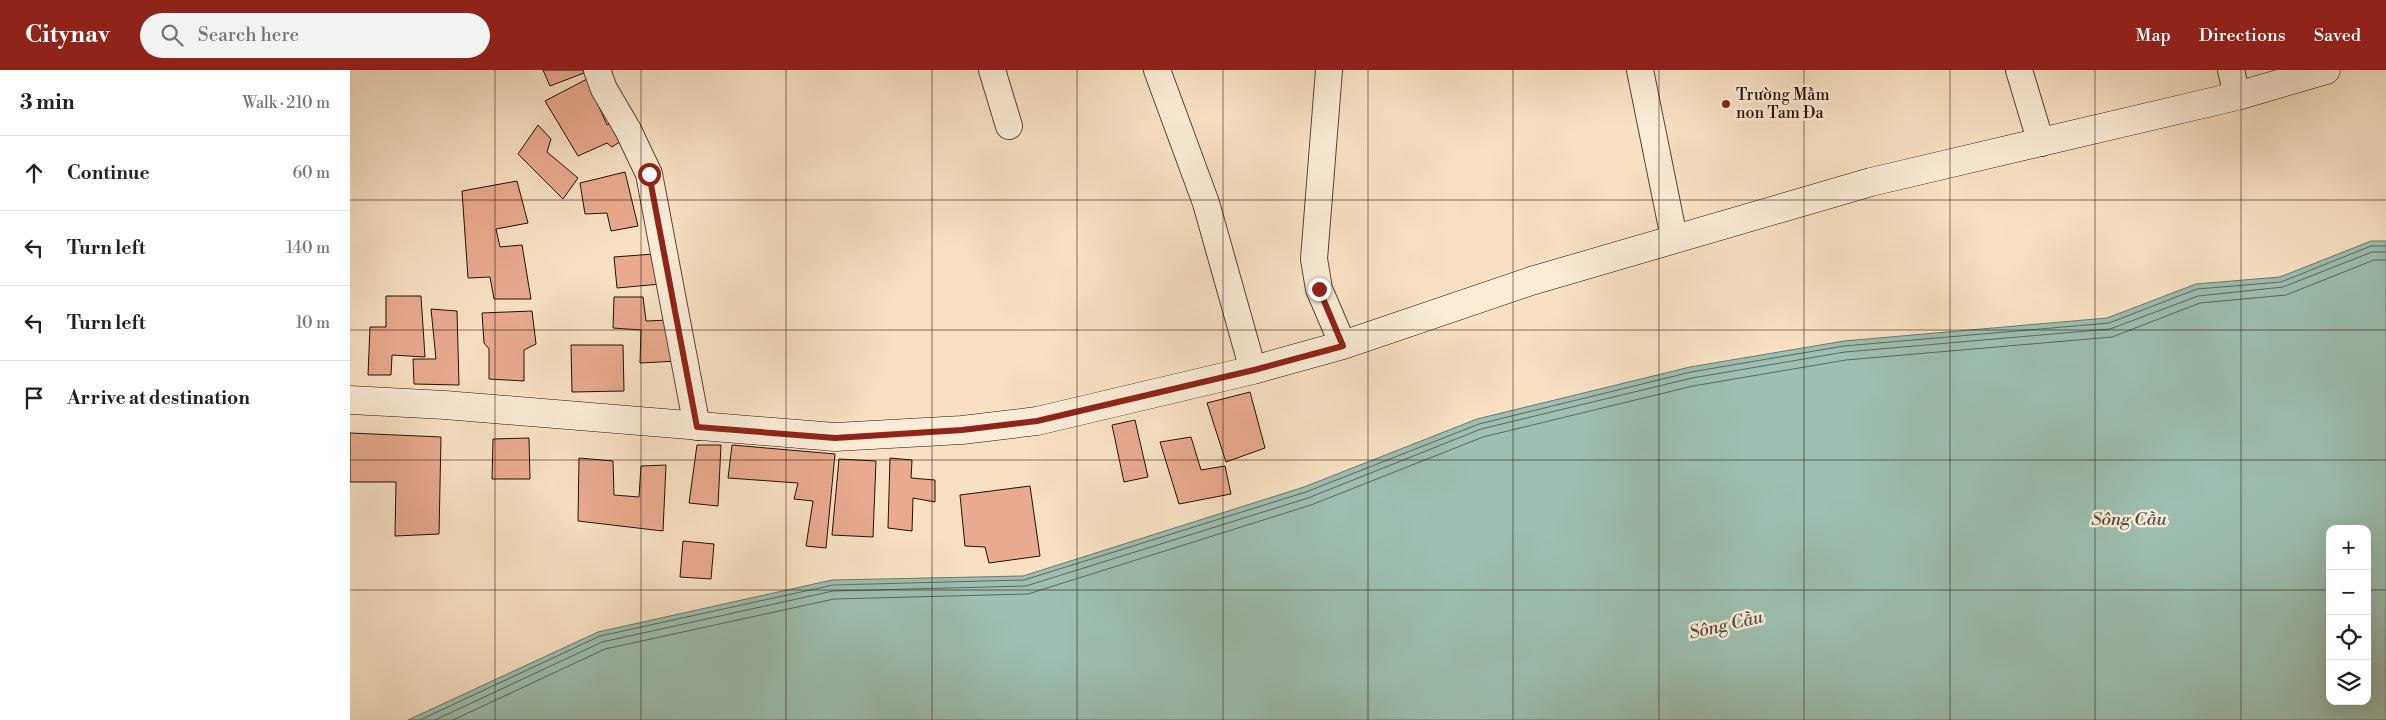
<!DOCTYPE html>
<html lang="en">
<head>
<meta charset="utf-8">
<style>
  :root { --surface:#fff; --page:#f2f2f2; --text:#202124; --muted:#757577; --line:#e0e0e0; --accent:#8f2418 }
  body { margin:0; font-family:"Libre Bodoni",serif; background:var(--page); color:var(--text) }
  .controls { position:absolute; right:15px; bottom:15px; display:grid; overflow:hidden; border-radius:10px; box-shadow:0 5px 20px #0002 }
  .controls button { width:45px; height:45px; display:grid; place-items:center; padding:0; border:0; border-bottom:1px solid var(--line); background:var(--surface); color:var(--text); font:25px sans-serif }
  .stop { position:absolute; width:15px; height:15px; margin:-11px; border:4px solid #8f2418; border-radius:50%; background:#fff }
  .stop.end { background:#8f2418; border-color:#fff; box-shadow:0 1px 5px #0008 }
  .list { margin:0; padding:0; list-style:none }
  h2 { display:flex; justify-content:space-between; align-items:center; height:65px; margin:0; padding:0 20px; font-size:21px }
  h2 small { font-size:16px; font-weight:400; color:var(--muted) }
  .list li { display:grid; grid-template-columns:32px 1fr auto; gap:15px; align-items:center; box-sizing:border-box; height:75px; padding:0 20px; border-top:1px solid var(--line) }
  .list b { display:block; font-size:19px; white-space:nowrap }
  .list em { font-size:16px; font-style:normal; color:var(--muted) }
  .icon { flex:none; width:28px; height:28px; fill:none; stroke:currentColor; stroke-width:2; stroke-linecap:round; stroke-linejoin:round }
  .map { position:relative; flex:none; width:2036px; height:650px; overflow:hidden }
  header { display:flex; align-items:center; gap:30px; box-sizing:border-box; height:70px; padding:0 25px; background:var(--accent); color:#fff }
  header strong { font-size:24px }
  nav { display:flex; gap:28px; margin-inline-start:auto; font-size:18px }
  .search { width:350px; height:45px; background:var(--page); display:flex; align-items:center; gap:12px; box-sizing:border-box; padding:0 18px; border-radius:28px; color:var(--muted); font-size:19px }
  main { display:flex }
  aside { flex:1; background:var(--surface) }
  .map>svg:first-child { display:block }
  .water { fill:#9dbeb1; stroke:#6d786e; fill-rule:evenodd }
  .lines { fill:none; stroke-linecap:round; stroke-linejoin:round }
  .shore { stroke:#60675d; stroke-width:1 }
  .building { fill:#e9aa8d; stroke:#241009 }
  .street-casing { stroke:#594437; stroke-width:28 }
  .secondary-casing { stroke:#241009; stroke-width:29 }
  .street { stroke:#faecd7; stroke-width:26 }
  .secondary { stroke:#faecd7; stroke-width:28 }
  .route { stroke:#8f2418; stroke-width:6 }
  .grid { fill:none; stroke:#241009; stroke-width:1; stroke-opacity:0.55 }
  .poi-dot { fill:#8f2418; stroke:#faecd7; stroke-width:2 }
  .labels { text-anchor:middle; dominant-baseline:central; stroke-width:5; stroke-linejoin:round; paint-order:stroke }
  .poi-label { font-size:16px; fill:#241009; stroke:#faecd7; text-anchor:start }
  .water-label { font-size:18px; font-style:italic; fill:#4e4d44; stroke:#faecd7 }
</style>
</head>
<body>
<header>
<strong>Citynav</strong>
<div class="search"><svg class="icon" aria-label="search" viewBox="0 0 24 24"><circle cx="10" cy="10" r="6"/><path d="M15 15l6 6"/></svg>Search here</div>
<nav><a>Map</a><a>Directions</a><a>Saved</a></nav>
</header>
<main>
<aside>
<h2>3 min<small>Walk · 210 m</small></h2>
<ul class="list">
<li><svg class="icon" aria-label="ahead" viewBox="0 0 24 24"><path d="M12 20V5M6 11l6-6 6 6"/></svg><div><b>Continue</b></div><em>60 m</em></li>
<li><svg class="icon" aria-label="left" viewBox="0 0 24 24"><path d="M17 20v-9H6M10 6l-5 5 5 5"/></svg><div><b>Turn left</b></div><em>140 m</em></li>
<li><svg class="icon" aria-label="left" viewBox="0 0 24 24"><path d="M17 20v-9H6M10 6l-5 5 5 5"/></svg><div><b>Turn left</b></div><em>10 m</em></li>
<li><svg class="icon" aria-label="arrive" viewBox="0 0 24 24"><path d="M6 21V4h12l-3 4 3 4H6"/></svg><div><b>Arrive at destination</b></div></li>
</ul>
</aside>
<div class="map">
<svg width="2036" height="650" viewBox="0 0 2036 650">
  <rect width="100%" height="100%" fill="#f7e1c2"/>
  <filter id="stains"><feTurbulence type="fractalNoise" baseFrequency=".004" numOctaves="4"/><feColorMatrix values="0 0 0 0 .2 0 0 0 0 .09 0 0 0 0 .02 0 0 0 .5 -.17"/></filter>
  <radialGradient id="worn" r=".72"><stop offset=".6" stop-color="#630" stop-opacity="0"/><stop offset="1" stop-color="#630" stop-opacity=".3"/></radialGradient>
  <path class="water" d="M2021,171H2036V650H58L248,562L482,510L673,506L954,417L1127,349L1340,297L1494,271L1757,248L1846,214L1930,207ZM1980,459H2017V631H1980Z"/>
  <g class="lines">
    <g class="shore">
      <path d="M70,650L250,566L483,515L674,510L956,422L1129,354L1341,302L1494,276L1759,253L1847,219L1931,212L2021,176H2036"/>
      <path d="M85,650L252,572L483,521L676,516L958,428L1131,359L1342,308L1495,282L1760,259L1848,226L1933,217L2022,182H2036"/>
      <path d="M103,650L255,579L484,529L678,524L961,435L1133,367L1343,316L1496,290L1762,267L1850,233L1936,225L2024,190H2036"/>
    </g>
  </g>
  <g class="building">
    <path d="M193,0H233L234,3L200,16Z"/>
    <path d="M237,9L257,55L268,49L277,67L262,77L257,73L228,86L195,31Z"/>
    <path d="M188,55L201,69L197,82L228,108L213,129L168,84Z"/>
    <path d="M275,102L288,156L261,161L257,143L235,144L230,113Z"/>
    <path d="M167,111L178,153L146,159L150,177L172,175L181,229H144L140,207L118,208L112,121Z"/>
    <path d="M304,184L311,214L267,218L264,187Z"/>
    <path d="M36,226H71L75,287L42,285L41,305H18L20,257H36Z"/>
    <path d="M264,227H293L296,251L320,250L328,291L290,293L291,260L263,258Z"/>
    <path d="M81,239L107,241L109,315L64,314L63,289H86Z"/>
    <path d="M182,241L186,274L174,280V311L139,309V279L134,273L132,243Z"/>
    <path d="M221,275H273L274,321L222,322Z"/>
    <path d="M900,322L915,378L876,392L857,333Z"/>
    <path d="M785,350L798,407L774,412L762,355Z"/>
    <path d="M0,363L91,367L89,464L45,466L46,412H0Z"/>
    <path d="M841,367L851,400L875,396L881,424L829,434L810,372Z"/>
    <path d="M179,368L180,409H142L143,369Z"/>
    <path d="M347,375H371L368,436L339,433Z"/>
    <path d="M382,375L485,384L476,478L456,476L463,431L444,429L448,413L378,408Z"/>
    <path d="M229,388L263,391L264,425L289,427L291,396L316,395L313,461L228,451Z"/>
    <path d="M540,388L562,390L561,408L585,410V432L563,428L562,461L538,458Z"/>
    <path d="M489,389L526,391L523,467L482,465Z"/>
    <path d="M680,416L690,486L639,493L635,477L615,476L610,425Z"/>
    <path d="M333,471L364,474L361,509L330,507Z"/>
  </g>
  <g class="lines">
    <defs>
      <g id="street">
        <path d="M247,0L254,19L278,60L299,104L347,357"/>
        <path d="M642,0L659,56"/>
        <path d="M807,0L856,133L903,300"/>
        <path d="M979,0L964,189L969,219L993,275"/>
        <path d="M1290,0L1324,168"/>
        <path d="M1669,0L1691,73"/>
        <path d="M1881,0L1887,26"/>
      </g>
      <path id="secondary" d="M0,330L95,335L485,367L612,360L687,351L903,300L993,275L1181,211L1521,112L1887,26L1976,0"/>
    </defs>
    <use href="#street" class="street-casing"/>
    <use href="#secondary" class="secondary-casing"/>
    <use href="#street" class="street"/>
    <use href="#secondary" class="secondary"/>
  </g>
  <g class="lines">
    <path class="route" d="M299,104L347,357L485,368L612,360L687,351L904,300L993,276L969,219"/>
  </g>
  <path class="grid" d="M145,0V650M291,0V650M436,0V650M582,0V650M727,0V650M873,0V650M1018,0V650M1163,0V650M1309,0V650M1454,0V650M1600,0V650M1745,0V650M1891,0V650M0,130H2036M0,260H2036M0,390H2036M0,520H1980M2017,520H2036"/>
  <circle class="poi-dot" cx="1376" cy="34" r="5"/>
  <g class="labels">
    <g class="poi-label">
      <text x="1386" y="25">Trường Mầm<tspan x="1386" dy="18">non Tam Đa</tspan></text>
    </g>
    <g class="water-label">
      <text x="1779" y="449">Sông Cầu</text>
      <text transform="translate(1376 555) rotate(-13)">Sông Cầu</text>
    </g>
  </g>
  <rect width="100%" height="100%" filter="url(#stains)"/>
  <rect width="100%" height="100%" fill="url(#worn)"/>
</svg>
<div class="controls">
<button>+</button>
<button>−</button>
<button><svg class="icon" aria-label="locate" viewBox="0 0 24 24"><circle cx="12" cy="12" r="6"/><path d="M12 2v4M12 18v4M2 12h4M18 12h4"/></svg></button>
<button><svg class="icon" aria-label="layers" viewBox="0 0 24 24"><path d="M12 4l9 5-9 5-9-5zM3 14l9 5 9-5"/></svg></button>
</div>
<div class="stop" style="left:299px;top:104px"></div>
<div class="stop end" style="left:969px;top:219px"></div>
</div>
</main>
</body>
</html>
